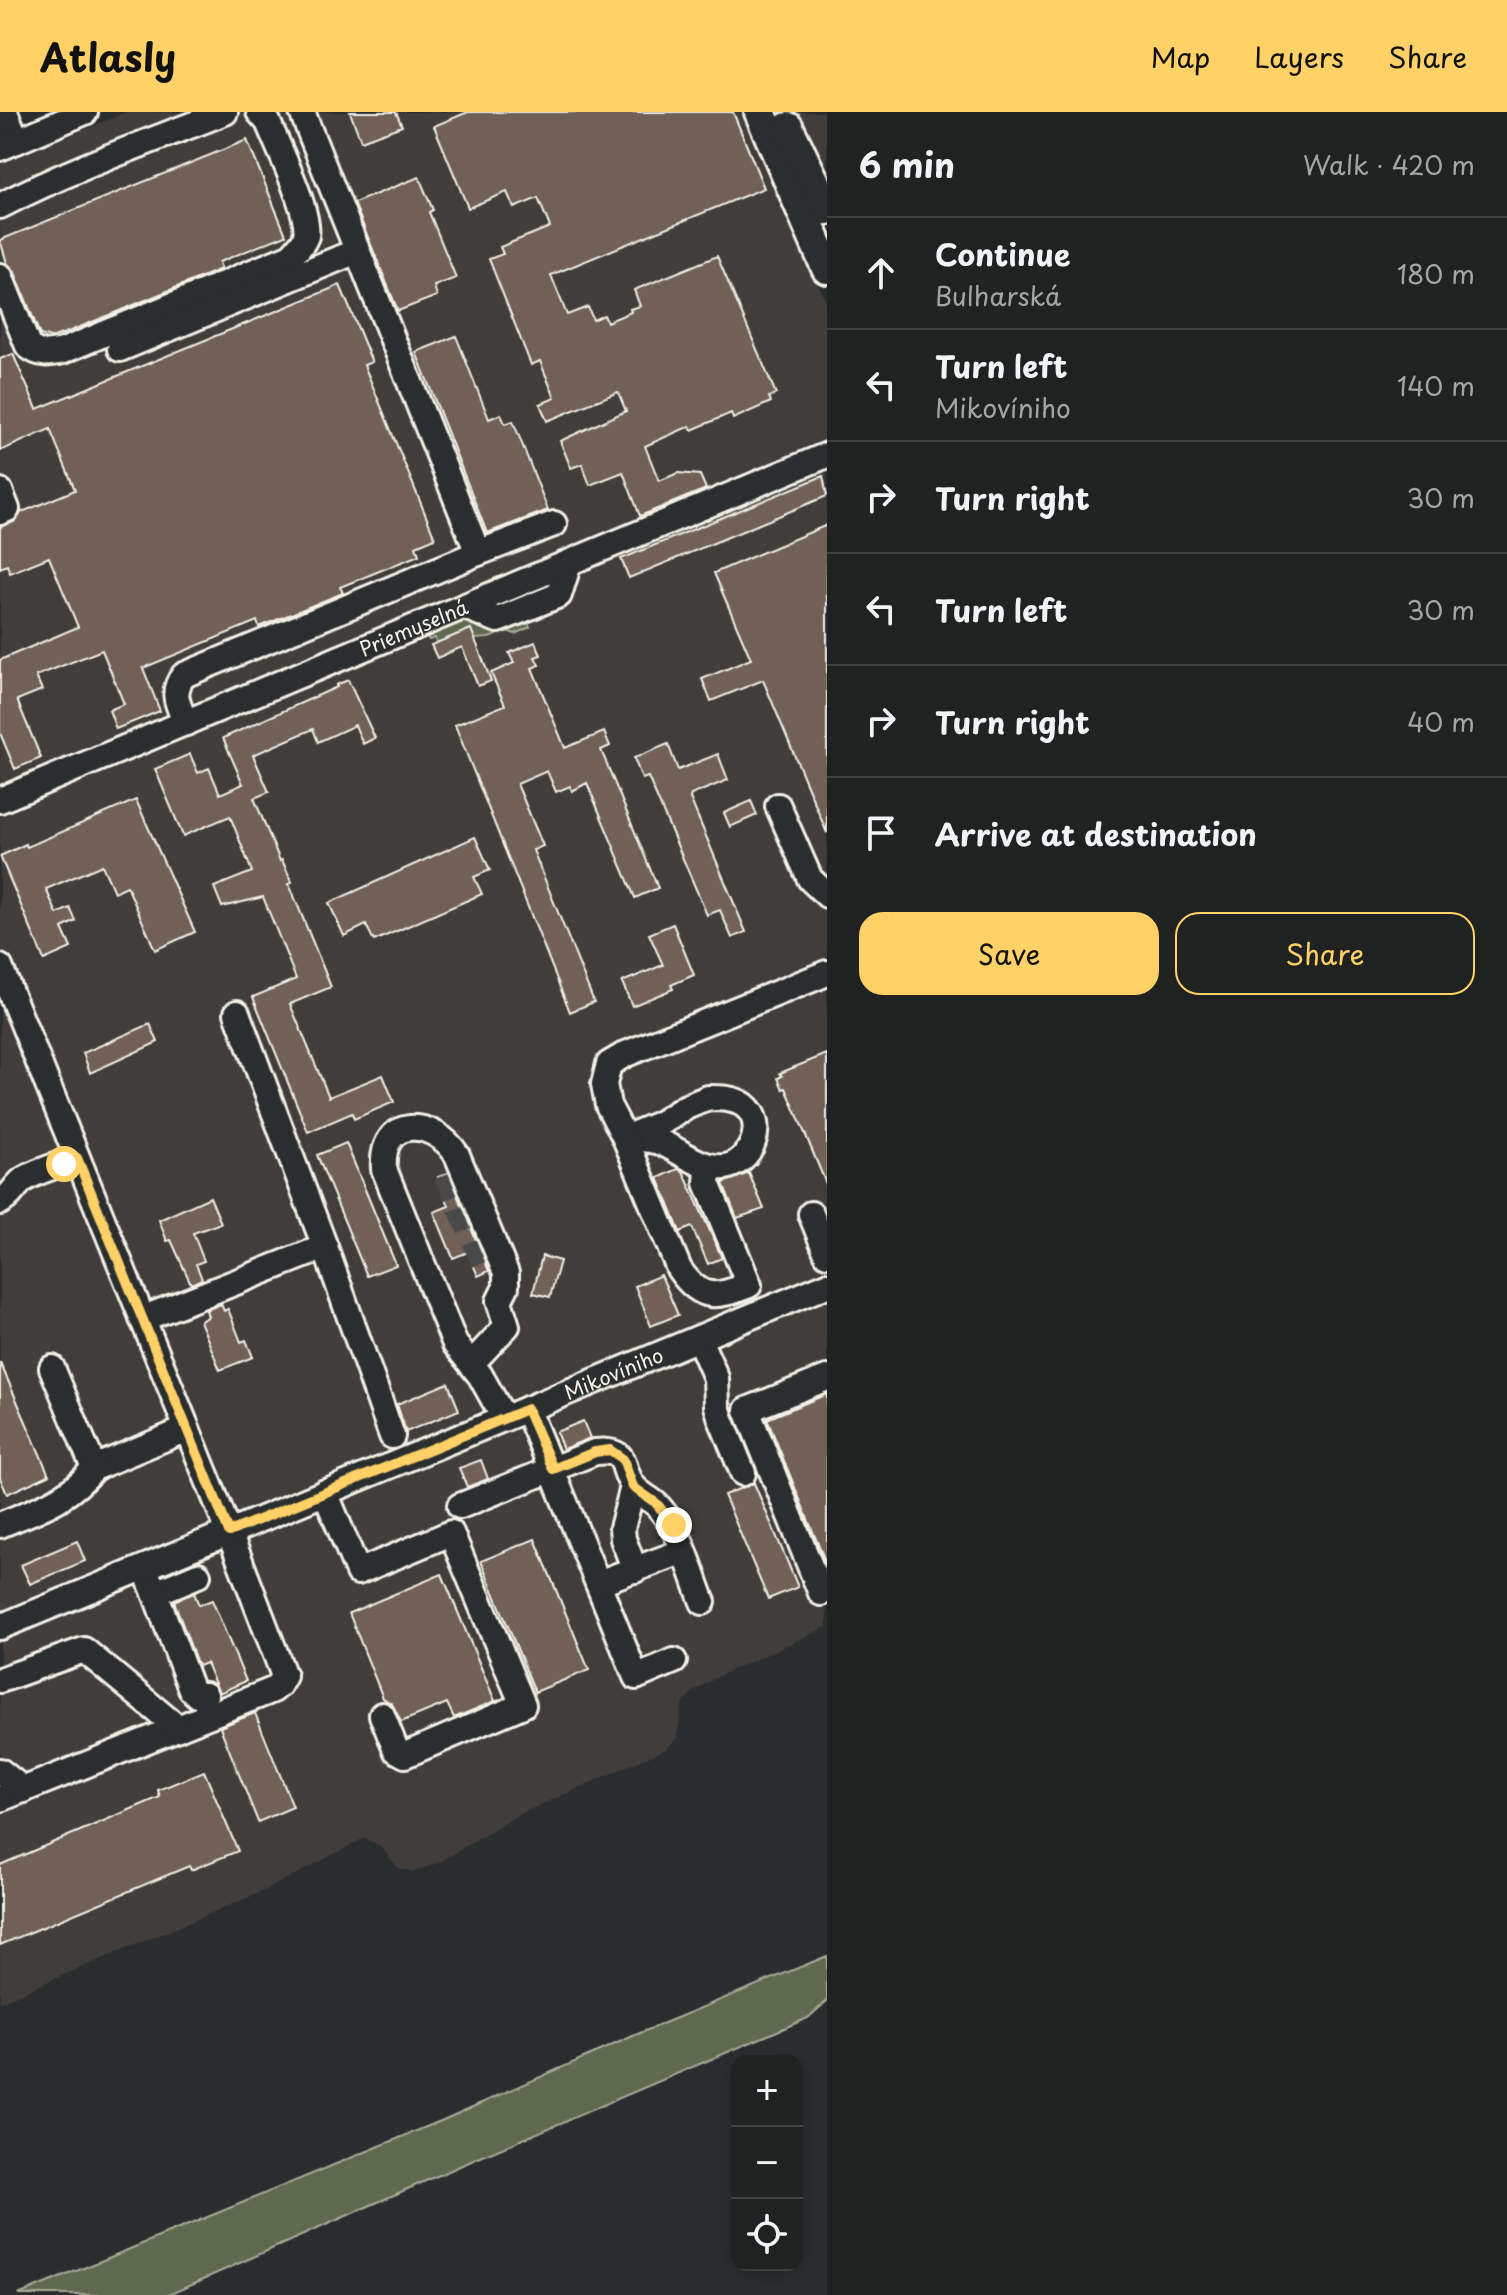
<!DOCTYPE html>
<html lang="en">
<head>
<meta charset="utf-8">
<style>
  :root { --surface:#202222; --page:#282a2a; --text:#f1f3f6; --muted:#a2a4a5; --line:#3d3f40; --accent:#ffd166 }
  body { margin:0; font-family:"Playpen Sans",sans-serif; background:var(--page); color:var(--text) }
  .controls { position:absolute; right:24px; bottom:24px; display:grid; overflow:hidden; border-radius:16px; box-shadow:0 4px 20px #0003 }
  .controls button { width:72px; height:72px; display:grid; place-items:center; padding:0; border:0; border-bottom:2px solid var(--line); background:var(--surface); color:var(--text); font:40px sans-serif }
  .stop { position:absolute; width:24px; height:24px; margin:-18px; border:6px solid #ffd166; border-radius:50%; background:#fff }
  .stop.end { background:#ffd166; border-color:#fff; box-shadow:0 2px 8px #0008 }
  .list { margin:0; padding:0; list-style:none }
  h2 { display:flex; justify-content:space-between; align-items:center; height:104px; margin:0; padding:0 32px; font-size:34px }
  h2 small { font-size:26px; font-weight:400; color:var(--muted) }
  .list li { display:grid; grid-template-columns:52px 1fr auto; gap:24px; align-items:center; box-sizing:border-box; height:112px; padding:0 32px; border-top:2px solid var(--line) }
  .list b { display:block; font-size:30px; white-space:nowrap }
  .list p { margin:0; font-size:26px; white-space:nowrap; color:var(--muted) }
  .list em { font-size:26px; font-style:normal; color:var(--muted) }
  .actions { display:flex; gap:16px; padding:24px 32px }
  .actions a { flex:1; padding:18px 0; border:2px solid var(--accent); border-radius:24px; text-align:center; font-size:28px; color:var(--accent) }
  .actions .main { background:var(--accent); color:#111 }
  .icon { flex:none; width:44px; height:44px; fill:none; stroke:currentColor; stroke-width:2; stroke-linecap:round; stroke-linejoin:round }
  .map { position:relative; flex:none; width:827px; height:2183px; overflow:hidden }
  header { display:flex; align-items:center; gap:48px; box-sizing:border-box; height:112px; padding:0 40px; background:var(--accent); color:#111 }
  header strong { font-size:38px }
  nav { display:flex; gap:44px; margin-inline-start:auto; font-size:28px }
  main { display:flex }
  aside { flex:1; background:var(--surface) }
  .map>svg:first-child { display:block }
  .built { fill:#3f3c3a }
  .green { fill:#5e6950; stroke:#a9ad9c; stroke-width:2 }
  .building { fill:#6f6056; stroke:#f4f1e8; stroke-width:2 }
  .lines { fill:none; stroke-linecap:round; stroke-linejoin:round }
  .minor-tunnel { stroke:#484a4a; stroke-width:24; stroke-dasharray:24 12; stroke-linecap:butt }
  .minor-casing { stroke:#f4f1e8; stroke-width:30 }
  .major-casing { stroke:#f4f1e8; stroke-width:36 }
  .minor { stroke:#2a2d2e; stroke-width:24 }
  .major { stroke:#2a2d2e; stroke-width:30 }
  .route { stroke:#ffd166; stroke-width:10 }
  .labels { text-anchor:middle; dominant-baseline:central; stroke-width:6; stroke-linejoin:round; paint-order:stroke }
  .street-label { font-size:20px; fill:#f4f1e8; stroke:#2a2d2e }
</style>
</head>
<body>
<header>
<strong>Atlasly</strong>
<nav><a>Map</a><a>Layers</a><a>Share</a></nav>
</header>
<main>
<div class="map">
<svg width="827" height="2183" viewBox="0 0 827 2183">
  <rect width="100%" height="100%" fill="#2a2d2e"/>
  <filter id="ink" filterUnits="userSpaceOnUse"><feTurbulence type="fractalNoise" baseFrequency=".0125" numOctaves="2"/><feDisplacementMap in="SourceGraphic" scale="16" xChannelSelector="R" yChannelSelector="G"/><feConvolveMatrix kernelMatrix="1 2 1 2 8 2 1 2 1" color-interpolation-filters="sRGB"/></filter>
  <g filter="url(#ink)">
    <g class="built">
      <path d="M126,0H743L827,192V1515L721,1563L694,1579L682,1592L677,1626L666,1637L516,1704L442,1749L414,1760L398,1756L382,1736L365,1726L266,1778L0,1890V53Z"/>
      <path d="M791,0H827V76L791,4Z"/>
    </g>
    <g class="green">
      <path d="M526,504L530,515L515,522L507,519L489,526L475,527L470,517L437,531L435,526L429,528L427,525L466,508Z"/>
      <path d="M827,1844V1889L808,1906L462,2053L167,2183H18L443,2008L640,1921Z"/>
    </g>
    <g class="building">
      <path d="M350,0H396L402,14L361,29Z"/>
      <path d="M468,0H733L764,76L551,163L567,203L588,195L593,208L604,203L607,210L631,200L630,197L640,194L634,178L717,144L776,282L769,285L771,290L733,307L731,301L692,318L690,314L645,334L659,369L678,361L700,363L706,377L640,404L623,360L590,373L582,352L571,356L560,329L626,299L618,280L547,309L540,292L555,286L540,249L531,253L489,147L503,142L500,135L550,115L538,86L514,96L507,80L468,96L434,14Z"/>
      <path d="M247,28L286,123L219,150L221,157L68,220L51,226L40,223L14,158L7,151L0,128Z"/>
      <path d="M419,65L433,98L429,100L456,166L434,174L437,184L398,199L354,91Z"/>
      <path d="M340,173L372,250L364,253L435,426L416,434L419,443L340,475L343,481L259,515L257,509L143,556L160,599L116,617L109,598L124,592L102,538L36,564L42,578L17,588L41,646L15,657L0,621V548L78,515L49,445L10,461L7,453L0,456V415L14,410L22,400L75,378L50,317L0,339V247L13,242L37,297Z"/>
      <path d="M456,224L489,307L501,302L505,312L513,309L548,398L487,421L416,240Z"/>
      <path d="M823,364L827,384L629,466L621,447Z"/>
      <path d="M827,413V721L763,568L711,589L702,567L751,547L714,461Z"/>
      <path d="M471,517L491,569L478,574L462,535L437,546L431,533Z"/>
      <path d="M535,530L541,543L535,545L539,553L532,556L565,636L604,620L610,634L601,638L658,776L635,786L587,671L572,679L570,674L556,680L547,659L517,672L543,734L533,738L594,890L570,900L455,613L505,593L491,561L514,551L509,541Z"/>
      <path d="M348,568L375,626L363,632L355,613L318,630L313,617L253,643L269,680L254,686L280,749L282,748L292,770L289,772L331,875L290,892L329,985L383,963L394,990L354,1007L352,1001L308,1020L253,885L296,867L263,785L222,795L214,775L252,760L230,704L183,724L155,657L190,642L198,661L209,656L220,682L243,672L223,626L337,575L336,573Z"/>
      <path d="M668,632L678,658L718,642L728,668L691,683L690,686L746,820L732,826L720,798L707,803L648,665L642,667L634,646Z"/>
      <path d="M136,688L195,820L155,838L127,774L114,780L102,753L46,777L57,802L70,796L76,809L62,816L71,836L44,848L0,744L26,732L27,735Z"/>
      <path d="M751,689L757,703L730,715L724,701Z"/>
      <path d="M475,725L490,758L474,765L482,782L374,829L366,813L344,824L329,791Z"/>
      <path d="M673,812L694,863L671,873L673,877L632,894L622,870L663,853L649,822Z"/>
      <path d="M150,912L158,930L90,961L83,941Z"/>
      <path d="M827,942V1074L786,976L783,977L778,966L782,964L780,961Z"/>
      <path d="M346,1031L396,1153L367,1164L317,1043Z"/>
      <path d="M678,1057L683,1059L722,1146L708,1152L692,1115L680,1120L658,1066Z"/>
      <path d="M448,1061L489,1159L478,1164L468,1140L453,1146L434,1100L449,1094L438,1065Z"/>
      <path d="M749,1061L764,1097L737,1106L723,1071Z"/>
      <path d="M210,1085L221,1111L193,1121L204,1149L196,1152L202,1167L191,1172L171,1128L167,1129L159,1108Z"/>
      <path d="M542,1144L560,1149L550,1185L533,1181Z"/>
      <path d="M661,1163L678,1203L651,1214L635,1174Z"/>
      <path d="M221,1192L224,1199L228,1197L241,1230L246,1228L253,1245L220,1258L200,1209L208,1205L206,1198Z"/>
      <path d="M0,1250L49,1363L7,1382L0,1366Z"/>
      <path d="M448,1271L459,1298L406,1320L397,1292Z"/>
      <path d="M827,1282V1454L767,1307Z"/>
      <path d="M583,1309L590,1326L563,1337L556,1320Z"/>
      <path d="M481,1348L488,1367L467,1375L459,1356Z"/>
      <path d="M754,1371L798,1475L768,1487L724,1383Z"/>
      <path d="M535,1427L589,1558L535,1580L481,1449Z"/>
      <path d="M77,1429L85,1449L30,1472L21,1453Z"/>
      <path d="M442,1462L495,1589L454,1606L447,1591L401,1610L392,1592L383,1586L349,1501Z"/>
      <path d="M194,1481L199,1493L212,1488L246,1569L219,1581L206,1551L198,1554L174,1489Z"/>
      <path d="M255,1601L293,1695L258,1710L220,1615Z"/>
      <path d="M204,1659L238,1739L191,1758L189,1754L0,1833V1753L160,1685L158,1678Z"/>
    </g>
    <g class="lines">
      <path class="minor-tunnel" d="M446,1062L487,1160"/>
      <defs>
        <g id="minor">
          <path d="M5,0L17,29"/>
          <path d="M0,36L85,0"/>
          <path d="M0,94C73,56 149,30 225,0"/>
          <path d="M0,164L28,234C40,244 49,242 63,239L291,144C297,138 303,132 306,124C311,101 277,33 268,10L259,0"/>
          <path d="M120,237L357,139"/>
          <path d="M0,379L7,397L0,400"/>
          <path d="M478,441L554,412"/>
          <path d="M465,495L498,508L559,483L569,451"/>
          <path d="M186,611C178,593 170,580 184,563L478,441L302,0"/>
          <path id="s1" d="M0,688L827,343"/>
          <path d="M778,694L810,767L827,783"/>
          <path d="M0,855L229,1420L284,1564L279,1573L273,1578L0,1687"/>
          <path d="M237,901L325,1135L392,1324"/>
          <path d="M708,986C720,986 734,986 744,993C768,1011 751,1052 724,1055C700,1057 683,1040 662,1031C651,1026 637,1027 625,1026L661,1011L686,995Z"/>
          <path d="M708,1056L707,1071L749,1173C716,1186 701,1189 679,1157L625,1026L608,993L604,972L609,952L626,942L827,861"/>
          <path d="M0,1090C11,1085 14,1075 23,1068C38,1058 60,1053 77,1046"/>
          <path d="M811,1102L827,1142"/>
          <path d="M142,1207L325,1135"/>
          <path d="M699,1227L716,1266L717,1294L721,1307L743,1361"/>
          <path d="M471,1252L507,1214L499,1189L506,1175V1161L457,1043C434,1006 380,1003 384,1057L455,1232L480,1263L504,1306"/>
          <path d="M52,1256L94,1356L187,1317"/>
          <path d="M827,1266L747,1298L821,1481L827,1478"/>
          <path d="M527,1297L636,1565L674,1549"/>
          <path d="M633,1375L622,1416L623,1427L635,1458"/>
          <path d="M325,1380L358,1460L451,1421L523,1593L405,1643L396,1638L382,1603"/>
          <path d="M460,1394L595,1340C633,1336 618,1358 635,1376C642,1384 652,1387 659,1395C682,1421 690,1457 703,1490"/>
          <path d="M0,1413C38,1397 67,1389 94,1356"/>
          <path d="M150,1469L155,1481L198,1463"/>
          <path d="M598,1471L684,1439"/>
          <path d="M155,1481L191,1577L197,1583H205"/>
          <path id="s2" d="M0,1515L827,1173"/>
          <path d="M0,1568L84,1538L178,1616"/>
          <path d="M0,1659L24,1678"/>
        </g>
        <g id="major">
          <path d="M760,0L827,156"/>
          <path d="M788,16L827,97"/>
        </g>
      </defs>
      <use href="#minor" class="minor-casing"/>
      <use href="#major" class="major-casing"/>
      <use href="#minor" class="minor"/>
      <use href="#major" class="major"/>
    </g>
  </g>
  <g class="lines" filter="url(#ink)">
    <path class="route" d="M64,1052L77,1046L229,1420L527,1297L553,1357L595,1340L610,1338L623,1347L633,1375L656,1391L674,1413"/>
  </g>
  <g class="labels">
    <g class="street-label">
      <text stroke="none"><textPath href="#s1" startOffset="448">Priemyselná</textPath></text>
      <text stroke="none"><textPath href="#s2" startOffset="664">Mikovíniho</textPath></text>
    </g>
  </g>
</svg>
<div class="controls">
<button>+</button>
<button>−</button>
<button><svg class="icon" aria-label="locate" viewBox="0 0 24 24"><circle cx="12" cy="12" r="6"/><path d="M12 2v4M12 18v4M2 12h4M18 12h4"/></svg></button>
</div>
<div class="stop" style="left:64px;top:1052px"></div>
<div class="stop end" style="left:674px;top:1413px"></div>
</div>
<aside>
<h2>6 min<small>Walk · 420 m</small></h2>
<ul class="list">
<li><svg class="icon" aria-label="ahead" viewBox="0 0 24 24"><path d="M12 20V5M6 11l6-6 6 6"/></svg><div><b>Continue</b><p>Bulharská</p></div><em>180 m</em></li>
<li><svg class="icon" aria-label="left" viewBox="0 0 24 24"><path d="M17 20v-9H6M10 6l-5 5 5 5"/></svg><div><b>Turn left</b><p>Mikovíniho</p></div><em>140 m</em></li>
<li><svg class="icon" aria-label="right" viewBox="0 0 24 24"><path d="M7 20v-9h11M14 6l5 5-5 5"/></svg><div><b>Turn right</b></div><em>30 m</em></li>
<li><svg class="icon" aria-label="left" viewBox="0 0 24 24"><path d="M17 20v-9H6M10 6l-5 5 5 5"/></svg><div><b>Turn left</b></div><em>30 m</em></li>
<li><svg class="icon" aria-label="right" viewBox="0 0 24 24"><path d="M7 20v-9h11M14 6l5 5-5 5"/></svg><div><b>Turn right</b></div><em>40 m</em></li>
<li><svg class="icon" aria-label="arrive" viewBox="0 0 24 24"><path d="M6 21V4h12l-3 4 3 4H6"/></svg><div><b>Arrive at destination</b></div></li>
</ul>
<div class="actions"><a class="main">Save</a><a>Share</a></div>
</aside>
</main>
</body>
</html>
